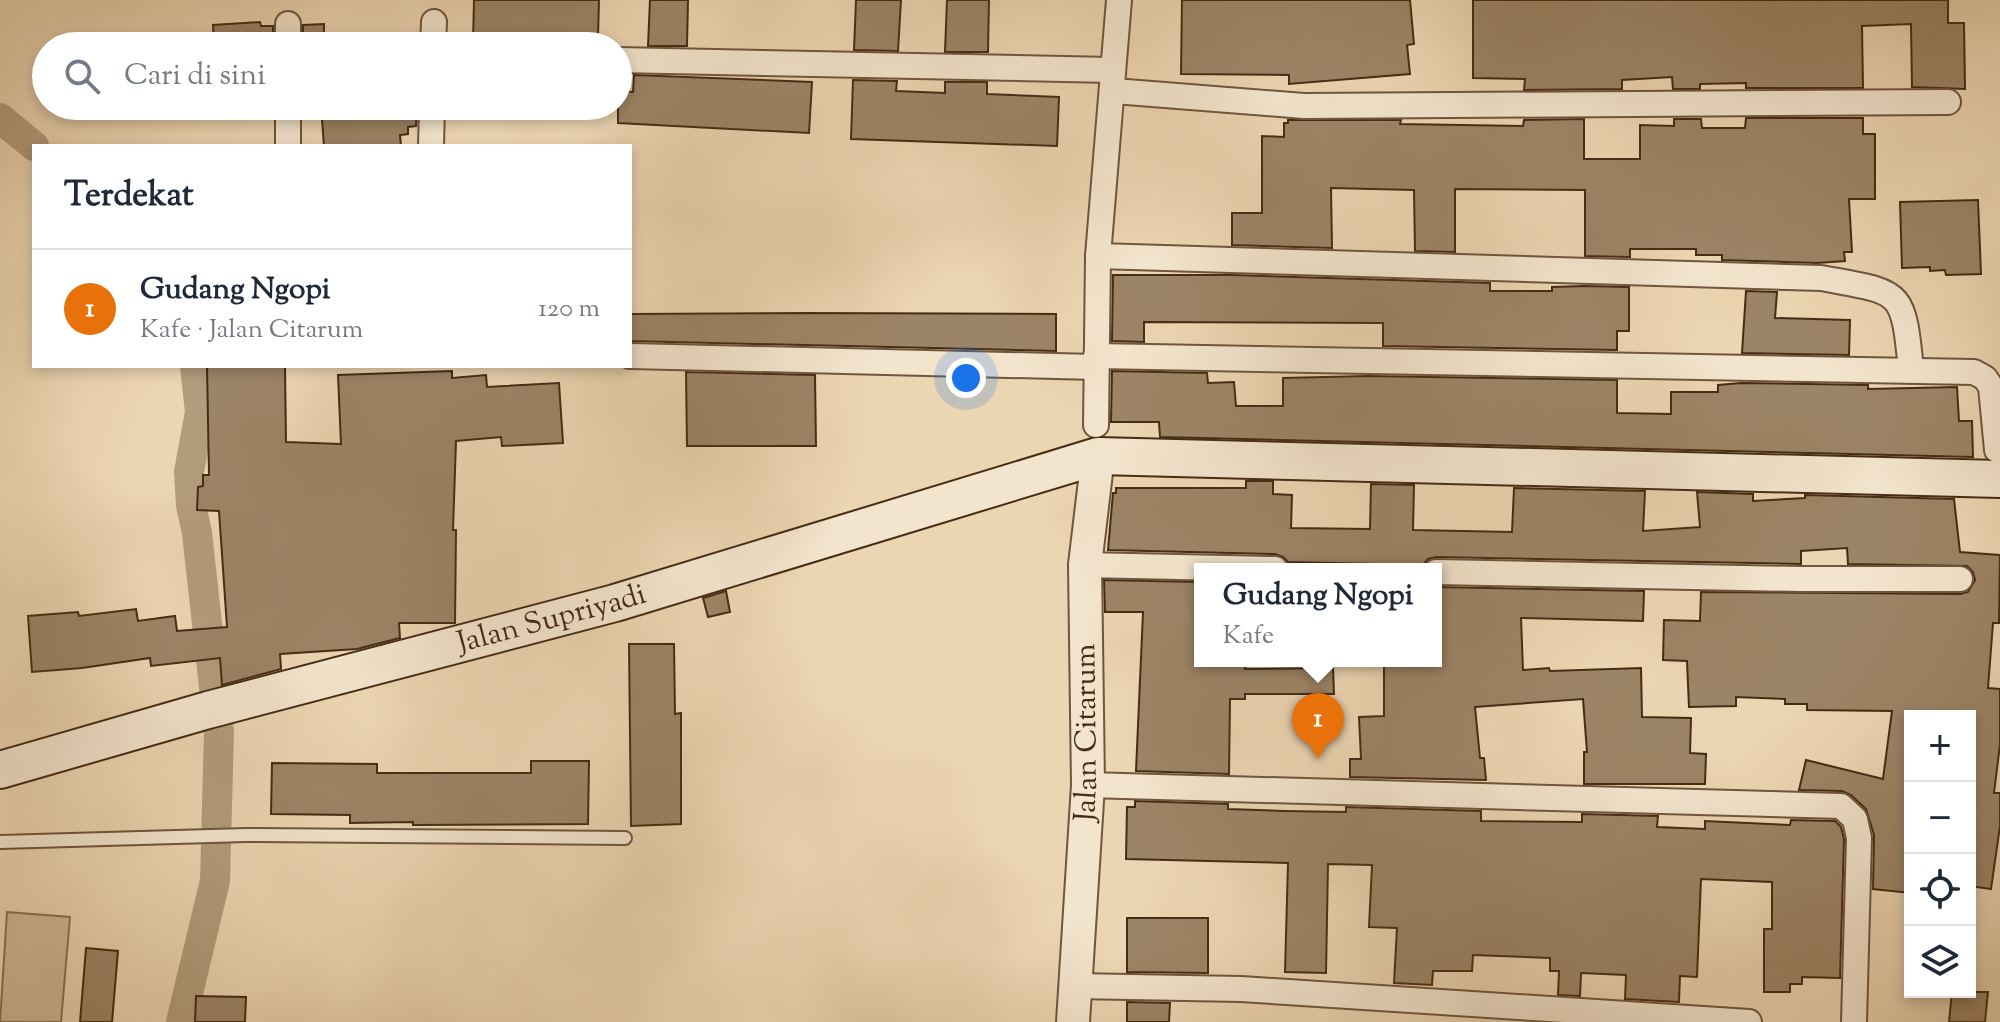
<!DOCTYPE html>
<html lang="id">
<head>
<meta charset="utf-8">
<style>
  :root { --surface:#fff; --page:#f6f6f7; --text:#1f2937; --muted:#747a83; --line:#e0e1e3; --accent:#8f2418 }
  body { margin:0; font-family:"Sorts Mill Goudy",serif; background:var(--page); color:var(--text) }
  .controls { position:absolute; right:24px; bottom:24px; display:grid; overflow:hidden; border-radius:0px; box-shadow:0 4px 12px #0003 }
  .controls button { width:72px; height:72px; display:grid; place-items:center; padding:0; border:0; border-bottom:2px solid var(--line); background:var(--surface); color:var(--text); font:40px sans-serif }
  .you { position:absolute; left:966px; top:378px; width:28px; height:28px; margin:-20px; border:6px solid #fff; border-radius:50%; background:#1a73e8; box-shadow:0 0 0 12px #1a73e833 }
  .badge { display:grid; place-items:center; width:52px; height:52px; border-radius:50%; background:var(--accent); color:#fff; font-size:26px; font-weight:700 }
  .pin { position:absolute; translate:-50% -66px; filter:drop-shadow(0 2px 4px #0008) }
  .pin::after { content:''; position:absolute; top:42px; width:28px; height:24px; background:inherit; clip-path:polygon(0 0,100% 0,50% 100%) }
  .popup { position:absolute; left:1194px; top:563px; width:248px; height:104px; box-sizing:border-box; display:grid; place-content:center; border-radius:0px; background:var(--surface); filter:drop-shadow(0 2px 6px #0005); font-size:26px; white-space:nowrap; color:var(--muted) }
  .popup b { font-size:30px; color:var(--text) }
  .popup::after { content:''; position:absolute; left:50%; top:100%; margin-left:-16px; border:16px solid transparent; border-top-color:var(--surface) }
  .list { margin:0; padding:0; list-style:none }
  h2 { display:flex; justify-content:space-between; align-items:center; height:104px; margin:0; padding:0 32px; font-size:34px }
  h2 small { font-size:26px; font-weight:400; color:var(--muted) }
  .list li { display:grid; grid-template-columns:52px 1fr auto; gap:24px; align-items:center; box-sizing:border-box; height:120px; padding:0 32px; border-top:2px solid var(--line) }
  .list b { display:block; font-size:30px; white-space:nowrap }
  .list p { margin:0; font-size:26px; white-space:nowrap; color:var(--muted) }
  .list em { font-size:26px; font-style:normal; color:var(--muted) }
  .icon { flex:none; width:44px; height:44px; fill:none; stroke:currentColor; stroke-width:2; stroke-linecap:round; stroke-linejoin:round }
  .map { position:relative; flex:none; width:2000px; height:1022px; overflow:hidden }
  .search { position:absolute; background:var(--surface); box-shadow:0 4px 12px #0003; left:32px; top:32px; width:600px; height:88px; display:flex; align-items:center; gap:20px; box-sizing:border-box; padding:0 28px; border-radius:44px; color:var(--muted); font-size:30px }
  .panel { position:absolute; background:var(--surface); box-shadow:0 4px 12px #0003; left:32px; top:144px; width:600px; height:224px; border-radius:0px }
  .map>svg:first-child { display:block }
  .green { fill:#d0b897; stroke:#8a7256; stroke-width:2 }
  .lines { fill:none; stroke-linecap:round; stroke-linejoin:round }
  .canal { stroke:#b39c7c; stroke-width:30 }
  .building { fill:#9c8466; stroke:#452c14; stroke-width:2 }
  .service-casing { stroke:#6f563c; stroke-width:16 }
  .minor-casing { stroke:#6f563c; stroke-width:28 }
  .tertiary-casing { stroke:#6f563c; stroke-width:36 }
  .secondary-casing { stroke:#452c14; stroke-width:40 }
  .service { stroke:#f3e4cd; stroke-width:12 }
  .minor { stroke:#f3e4cd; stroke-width:24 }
  .tertiary { stroke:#f3e4cd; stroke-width:32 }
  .secondary { stroke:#f3e4cd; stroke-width:36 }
  .labels { text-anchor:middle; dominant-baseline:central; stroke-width:7; stroke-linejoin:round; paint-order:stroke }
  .street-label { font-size:30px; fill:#452c14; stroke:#f3e4cd }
</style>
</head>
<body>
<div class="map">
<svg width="2000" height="1022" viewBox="0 0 2000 1022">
  <rect width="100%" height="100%" fill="#ecd5b2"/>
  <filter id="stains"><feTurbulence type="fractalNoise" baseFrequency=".0025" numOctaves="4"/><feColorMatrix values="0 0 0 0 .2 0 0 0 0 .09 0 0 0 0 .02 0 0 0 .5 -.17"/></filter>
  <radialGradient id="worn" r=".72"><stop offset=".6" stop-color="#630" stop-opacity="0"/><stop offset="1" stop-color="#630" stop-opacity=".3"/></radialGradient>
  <path class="green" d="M7,912L70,917L61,1022H0Z"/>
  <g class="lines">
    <g class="canal">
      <path d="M0,118L34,146"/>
      <path d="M181,1022L215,881L219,732L197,533L191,505L189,472L200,412L195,366"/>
    </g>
  </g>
  <g class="building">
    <path d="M474,0H599L598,36H590V43L575,45L473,43Z"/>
    <path d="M650,0H688L687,46H648Z"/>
    <path d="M856,0H901L898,51L854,50Z"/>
    <path d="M947,0H989L988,52H945Z"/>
    <path d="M1182,0H1410L1414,44L1407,45L1410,74L1289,84V75L1181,74Z"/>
    <path d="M1473,0H1948V23H1964L1965,89L1912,87L1911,24L1862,26L1863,88H1746V83L1700,84V89H1673L1672,77L1622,80V89L1524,90L1525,79L1473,78Z"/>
    <path d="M260,22L261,26H273V46H214L213,25Z"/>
    <path d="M324,24V46H303V25Z"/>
    <path d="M634,75L812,82L809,133L618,123V91L633,92Z"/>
    <path d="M853,80L897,81L896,91L945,93V82H987V94L1059,97L1057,146L851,139Z"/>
    <path d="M321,106H417L416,126L408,127V134L400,135L401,146H324Z"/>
    <path d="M1746,118H1863V134H1875V199H1849L1852,252H1844L1845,261L1817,263L1722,260V255H1696V249H1630V257L1585,256V190L1455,189V252L1415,251L1414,190L1331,188L1332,248L1232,245V213H1262V136L1284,137V123H1288V120H1401L1400,124L1523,126L1524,120L1584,119V159H1640V125L1674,126V119H1701L1702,128H1745Z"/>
    <path d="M1978,200L1981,274L1946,275L1945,270L1930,271V267L1902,268L1900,202Z"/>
    <path d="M1113,275H1232L1490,283V291H1552V287L1584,286L1629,287V331H1617V350L1383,346V323L1144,322V342L1112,341Z"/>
    <path d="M1746,291L1777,292L1775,318L1850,320L1849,355L1742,353Z"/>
    <path d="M807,313L1056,314V351L630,341V314Z"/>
    <path d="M207,366H285L286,442L341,444L338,375L452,371V378L486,375L487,387L559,383L563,443L502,446L501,437L456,441L453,530H456L455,623H399L400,638L357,649L280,654L281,669L222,685L220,658L151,666L150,658L82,668L32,672L28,616L78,612L79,616L136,609L138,621L175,616L177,631L227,627L219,511L197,510L198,487L203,486V475H209Z"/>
    <path d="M1112,371L1207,373L1208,383L1234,382L1236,406H1283V378L1368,376L1617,380V413L1671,414V392H1718V385L1741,383L1868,385V389L1957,387L1959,421H1972L1973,457L1160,437L1159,422H1111Z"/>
    <path d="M686,372L815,375L816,446H687Z"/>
    <path d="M1246,481H1273V494L1292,495L1291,528L1370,529L1371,484L1414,485L1413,530L1512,532L1514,488L1645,491L1643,531L1700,527L1697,492L1753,494V501L1805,498V495L1954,499L1960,552L2000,555L1999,623H1993L1988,688L2000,689V744L1994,793H2000V826L1991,889L1970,886V716H1910V893L1873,889L1874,835L1866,809L1851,795L1842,791L1799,790L1806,760L1883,779L1892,711L1807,710V704H1785V699L1736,697V706L1689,707L1687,661L1663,660L1664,620L1700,621L1701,592L1960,594L1968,592L1975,580L1973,572L1967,566L1848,564L1847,548L1801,551V564L1436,557L1428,559L1423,565L1288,562L1283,557L1275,554L1108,550L1113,493H1116V488H1246Z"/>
    <path d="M1104,580L1200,582V661H1246L1245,669L1333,668L1334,694H1245V699H1230L1229,774L1136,771L1143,612H1105Z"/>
    <path d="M1436,587L1644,591L1643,621L1521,618L1523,670L1549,668L1550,671L1641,668L1642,717L1691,718L1690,753L1706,754L1705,784H1584V752H1587L1583,699L1475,707L1480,758H1484L1486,780L1350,777V759H1361L1359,717L1384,716V661H1436Z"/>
    <path d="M726,591L730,612L708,617L703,598Z"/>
    <path d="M629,644H674L675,714L681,713V824L631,826Z"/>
    <path d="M531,761H589L588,824L413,825V822L350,823V815L271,814L272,763L377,764V773H531Z"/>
    <path d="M1135,801L1228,804V809L1284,811L1346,812V807L1481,811V821L1582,822V814L1658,816L1657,827L1705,829V821L1790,825L1791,820L1835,821L1841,827L1844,839L1840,978L1802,977V984H1790V992H1764V929H1772V882L1701,879L1697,977L1680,976L1679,1002L1625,999L1626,975L1581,973L1580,996L1558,995L1559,971H1550V958L1473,955L1472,971H1433L1432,985L1394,983L1397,928L1369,927L1372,865L1328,864L1326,973L1285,972L1288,863L1126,859L1127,807H1135Z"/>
    <path d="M1127,918H1208V973L1127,972Z"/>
    <path d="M86,948L118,951L112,1022H80Z"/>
    <path d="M1952,992H1988L1985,1022H1949Z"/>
    <path d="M196,996L246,997L245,1022H195Z"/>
    <path d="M1127,1002L1170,1003L1169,1022H1127Z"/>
  </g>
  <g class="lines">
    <defs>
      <path id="service" d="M0,842L246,835L625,838"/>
      <g id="minor">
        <path d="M288,46V24"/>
        <path d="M433,46L434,22"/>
        <path d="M618,60L1112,70"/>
        <path d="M1114,91L1304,106L1948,102"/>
        <path d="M288,106V146"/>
        <path d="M431,146L432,106"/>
        <path d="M1098,256L1821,278C1902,293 1903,287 1911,370"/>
        <path d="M630,356L1096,367"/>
        <path d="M1096,356L1974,372L1985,378L1991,387L1997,450"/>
        <path d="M1096,425L1098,256L1119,0"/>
        <path d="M1085,565L1275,569"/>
        <path d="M1436,572L1799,579H1960"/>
        <path d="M1088,785L1841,806L1855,819L1859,838L1854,1022"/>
        <path d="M1074,986L1241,989L1749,1022"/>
      </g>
      <g id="tertiary">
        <path id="s1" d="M1073,1022L1088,785L1085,565L1098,456"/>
      </g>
      <g id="secondary">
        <path id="s2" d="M0,770L208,710L615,603L1098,456L2000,479"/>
      </g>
    </defs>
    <use href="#service" class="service-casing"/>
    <use href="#minor" class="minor-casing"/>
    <use href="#tertiary" class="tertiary-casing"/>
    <use href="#secondary" class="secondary-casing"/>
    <use href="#service" class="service"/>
    <use href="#minor" class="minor"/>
    <use href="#tertiary" class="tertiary"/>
    <use href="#secondary" class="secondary"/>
  </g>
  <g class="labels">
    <g class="street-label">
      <text stroke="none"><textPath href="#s2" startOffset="572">Jalan Supriyadi</textPath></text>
      <text stroke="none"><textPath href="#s1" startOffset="290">Jalan Citarum</textPath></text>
    </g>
  </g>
  <rect width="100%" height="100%" filter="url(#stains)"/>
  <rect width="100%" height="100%" fill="url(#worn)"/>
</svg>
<div class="controls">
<button>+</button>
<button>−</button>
<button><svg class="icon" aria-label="locate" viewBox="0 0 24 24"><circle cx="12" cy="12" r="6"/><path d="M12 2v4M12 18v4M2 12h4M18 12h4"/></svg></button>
<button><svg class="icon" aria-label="layers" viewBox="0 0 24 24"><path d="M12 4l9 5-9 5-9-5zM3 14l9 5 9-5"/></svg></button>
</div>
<div class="you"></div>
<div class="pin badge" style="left:1318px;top:759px;background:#e8710a">1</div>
<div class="popup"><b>Gudang Ngopi</b>Kafe</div>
<div class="search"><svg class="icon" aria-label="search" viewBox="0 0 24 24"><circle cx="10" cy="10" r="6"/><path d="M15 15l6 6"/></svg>Cari di sini</div>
<section class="panel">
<h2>Terdekat<small></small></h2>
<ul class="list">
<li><span class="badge" style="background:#e8710a">1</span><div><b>Gudang Ngopi</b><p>Kafe · Jalan Citarum</p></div><em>120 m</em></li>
</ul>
</section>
</div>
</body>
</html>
